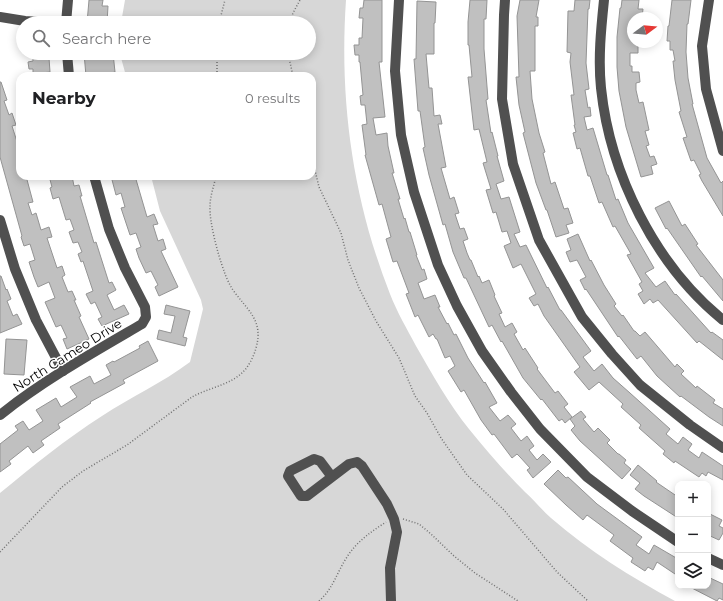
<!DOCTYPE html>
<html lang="en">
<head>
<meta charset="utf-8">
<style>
  :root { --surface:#fff; --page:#f2f2f2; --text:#202124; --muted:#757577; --line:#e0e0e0 }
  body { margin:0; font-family:Montserrat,sans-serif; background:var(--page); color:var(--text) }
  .controls { position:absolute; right:12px; bottom:12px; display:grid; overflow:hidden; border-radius:8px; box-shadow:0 2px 10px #0003 }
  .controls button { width:36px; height:36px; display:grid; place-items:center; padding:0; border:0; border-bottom:1px solid var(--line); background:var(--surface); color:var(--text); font:20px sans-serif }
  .compass { position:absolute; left:627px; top:12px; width:36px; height:36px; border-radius:50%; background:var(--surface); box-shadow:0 2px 10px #0003; rotate:74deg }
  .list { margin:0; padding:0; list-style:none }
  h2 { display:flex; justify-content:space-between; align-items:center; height:52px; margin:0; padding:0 16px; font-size:17px }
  h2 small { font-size:13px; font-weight:400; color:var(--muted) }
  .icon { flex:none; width:22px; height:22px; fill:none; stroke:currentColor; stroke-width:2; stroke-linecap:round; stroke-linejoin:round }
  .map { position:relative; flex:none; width:723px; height:601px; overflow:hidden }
  .search { position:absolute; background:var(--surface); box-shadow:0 2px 10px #0003; left:16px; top:16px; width:300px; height:44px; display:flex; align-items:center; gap:10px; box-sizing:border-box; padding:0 14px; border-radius:22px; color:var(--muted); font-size:15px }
  .panel { position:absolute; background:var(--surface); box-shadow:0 2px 10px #0003; left:16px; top:72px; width:300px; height:108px; border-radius:12px }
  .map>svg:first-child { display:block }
  .green { fill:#d7d7d7 }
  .building { fill:#c0c0c0; stroke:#949494 }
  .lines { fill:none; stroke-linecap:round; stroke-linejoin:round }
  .path { stroke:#727272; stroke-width:1.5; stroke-dasharray:1 2; stroke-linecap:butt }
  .minor { stroke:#505050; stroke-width:10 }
  .labels { text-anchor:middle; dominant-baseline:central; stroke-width:3; stroke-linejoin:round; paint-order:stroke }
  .street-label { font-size:13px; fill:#000; stroke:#fff }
</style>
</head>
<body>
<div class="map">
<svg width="723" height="601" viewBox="0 0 723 601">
  <rect width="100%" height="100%" fill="#fff"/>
  <path class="green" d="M125,0H346C339,101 353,200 390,294C397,312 407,329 416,346C432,374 449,404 469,429C487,451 505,472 525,492C534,500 542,510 551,518C589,551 631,577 675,601H0V493C33,466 66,439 102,416C131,397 162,383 190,362L203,309L201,300L160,211L151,176H312V76H126L120,54V53H309V23H121Z"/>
  <g class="building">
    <path d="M89,0H103L102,6H108L107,23H87Z"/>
    <path d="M364,0H382V62H379L385,117L373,118L376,135L387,133L388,146L394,173H392L400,199H398L404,219L405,218L409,232H410L417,255H416L422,270L424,269L427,279L418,283L424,299L435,295L440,307H438L447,324L448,323L454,335L456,334L468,358L484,383L485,382L497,403L489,407L500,421L508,415L516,424L511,428L521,441L527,436L534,446L529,450L537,460L543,454L551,462L533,478L527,470L530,468L520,457L517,454L512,458L494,434L492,435L481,420L464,390L461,392L448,371L455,366L450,356L445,358L437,339H436L433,334L429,337L418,315L415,317L406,294L409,293L397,261L393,262L386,239L391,237L382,204L379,205L365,155H366L362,125L367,124L365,105H361L360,96L363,95L360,62H359V55H355L354,45H359V38H362L363,18H359L360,8H363Z"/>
    <path d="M470,0H487L486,19H484V49L488,99L486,100L491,133L492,132L498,156H497L504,181L496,184L501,199L509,197L520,232L514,234L520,247L526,245L547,288L548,287L560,310H561L591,351L583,357L594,371L602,364L613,378L630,393L670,429L666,434L678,444L683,437L692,444L688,450L699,458L702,452L723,466V480L708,472L706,476L702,473L699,477L675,461L674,463L663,454L665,451L639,428L641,425L621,407L623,404L599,382L589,390L574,372L580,367L544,316L538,304L534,306L529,298L536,294L521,264L513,268L504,246L511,243L507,231L502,232L496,212L493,213L486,190L491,189L483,163L487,162L479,129L474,130L468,77H472L469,45H468V22Z"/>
    <path d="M520,0H539L536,17H538V26H535V71H530L532,99L539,133L545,152L543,153L551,184L555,182L564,209L568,208L573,223L566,225L569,233L556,237L547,210H546L536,183L523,133L525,132L519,105L516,77H519L517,16Z"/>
    <path d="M575,0H590L589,9H588L586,63L589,89L585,90L588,108L590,107L591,116L584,117L587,130L593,128L607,175H608L616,200L618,199L628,223L654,268L645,273L656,287L665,281L675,295L676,294L711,333L712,332L723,340V360L699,341L697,343L658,300L653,303L650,299L644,304L638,294L643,291L639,284L642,282L627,255L631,254L615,226L613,227L602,202L599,203L590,176H588L580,148L577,149L573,133L576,132L574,125H575L571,95H574L570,62L571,53L567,52L568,11H574Z"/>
    <path d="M622,0H639L638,9H643L642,18H633V42H638V53H630V66H632V72H639L640,82L636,83V90L639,103L643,102L649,130L645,131L649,145L646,146L650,157L654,156L657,164L651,166L653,174L641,177L626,127L619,91L617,67V37L620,8H621Z"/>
    <path d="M672,0H691L688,24H687L686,52L688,78L693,104H692L707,158L721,183L723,181V216L702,181L699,175L701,174L694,160L691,161L683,138L687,137L679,112L681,111L675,80L673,61H675L673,50H670V41H667L668,26H669Z"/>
    <path d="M417,1L436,2L435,23H434V54H426L429,88H432L434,116L440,115L442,124H438L446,167L441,168L450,199L454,197L459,213L455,214L460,229L464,228L468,239L463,241L467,253L470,260H471L478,277L479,276L482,283L489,280L495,295L494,296L502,313L499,314L505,327L512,323L517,332L514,334L523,350L525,348L538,368L537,369L555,393L558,391L568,404L564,407L572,417L565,423L562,419L559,421L542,399L541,400L523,378L502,341L501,342L492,325L489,327L466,278H464L453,252L445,224L443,225L429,175L423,148L425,147L420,111H418L414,59H416Z"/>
    <path d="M33,53H45L46,58H49L50,72L33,74V69H29L28,62L33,61Z"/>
    <path d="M84,53H113L115,72L111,73L112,76H86Z"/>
    <path d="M0,82H1L7,100L4,101L9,115L12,113L16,125L12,126L20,151V176H26L33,202L28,203L32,215L36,213L41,230L49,227L52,237L47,238L57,268L62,266L65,275L62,277L68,292L72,291L76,300H74L81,316L79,317L89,339L67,349L63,339L67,338L61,325L56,327L45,302L55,298L49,282L38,287L34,277L29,262L35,260L30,244L24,246L21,237L22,236L0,157Z"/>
    <path d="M49,176H72L74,186L79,185L82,196H80L94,243L96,242L109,283L112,282L116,290L107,295L114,310L124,305L129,314L102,326L98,319L102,317L95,302L91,304L86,294L93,291L83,261L81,262L78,254L82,252L78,242L73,243L69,232L74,230L70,219L66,220L59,197L53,199L50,188L52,187Z"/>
    <path d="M111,176H135L147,217L154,214L158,224L153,225L158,241L163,239L166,249L161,251L178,287L159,296L155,287L158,285L151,271L146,273L139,258L136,249L141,247L136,233L130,235L121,208L125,207L121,193L116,195Z"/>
    <path d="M669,201L682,226L685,224L698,244L696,245L723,280V301L702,276L701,277L667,228L666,229L655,208Z"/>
    <path d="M578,234L590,261L591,260L604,285L616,304L614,306L622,316L623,315L634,331H635L640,336L645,332L675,367L677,364L684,371L681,374L696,388L697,386L715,400L713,403L723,409V426L709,417L681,396L680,397L657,376L641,356L637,359L619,336L618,337L586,289L585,290L580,280L586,277L577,260L570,262L566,252L571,250L567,239Z"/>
    <path d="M0,276H1L6,290L7,289L11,299L7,301L13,316L17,314L22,324L0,333Z"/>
    <path d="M166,305L190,311L183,337L187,338L185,346L157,339L159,330L171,333L175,316L164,314Z"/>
    <path d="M6,339L27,340L24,375L4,374Z"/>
    <path d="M148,341L158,361L123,380L125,383L90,402L91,403L58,424L60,428L41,441L44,445L33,453L28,446L9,461L11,464L0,472V444L18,430L15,426L23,421L29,430L43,421L36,410L56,398L61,407L77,397L70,387L90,376L94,384L111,375L106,365L113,361L114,362L140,348L139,346Z"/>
    <path d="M581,411L586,417L583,419L594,432L598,428L610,440L607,443L618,454H619L626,460L624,463L631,469L622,479L580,441L571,430L575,426L570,419Z"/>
    <path d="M638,465L657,481L656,482L678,497V518L644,496L635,489L640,483L630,475Z"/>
    <path d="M558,470L566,478L568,477L597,504L642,537L636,545L649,554L654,545L678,559V576L657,562L653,570L648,567L645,571L631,562L633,558L610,541L614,535L587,515L583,520L566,505L544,484Z"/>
    <path d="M708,513L722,520L719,526L723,528V533L719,540L708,535Z"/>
    <path d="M708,577L723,584V600L719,598L717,601L688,586H708Z"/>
  </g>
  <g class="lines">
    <g class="path">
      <path d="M219,23L225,0"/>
      <path d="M290,23L293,13L300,0"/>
      <path d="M217,53V76"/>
      <path d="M288,53L293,76"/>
      <path d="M312,158L319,187L341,233L348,260L359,288L376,321L399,358L415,396L427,413L441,438L467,475L503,509L557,572L588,601"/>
      <path d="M403,519L419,524L431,534L454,556L475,573L518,601"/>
      <path d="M0,552L62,487L83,471L127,445L192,397C208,388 230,385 243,372C249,366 254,356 256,348C264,320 247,310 233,290C229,284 226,277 224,271C218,255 209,221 210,206C210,196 214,186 216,176"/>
      <path d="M319,601C333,589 337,572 347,557C357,541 371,532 386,522"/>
    </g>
    <g class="minor">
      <path d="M399,0L395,71L401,135L414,192L438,265L457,306L482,351L511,392L540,429L587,477L632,511L678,542"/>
      <path d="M505,0L504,15L502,99L513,164L539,240L582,317L612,354L640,385L690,425L723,448"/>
      <path d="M604,0C601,29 598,59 601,88C610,174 655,265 723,320"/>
      <path d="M709,0L702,46L706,89L723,151"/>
      <path d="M0,17L25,21L55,23"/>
      <path d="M66,23L68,0"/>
      <path d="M67,53L69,76"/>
      <path d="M0,220L15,269L36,320L63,371"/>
      <path d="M0,415C44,380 94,352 142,324L146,317L145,307L125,268L109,229L94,176"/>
      <path d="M332,477L320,461L314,459L290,471L288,476L301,496H307L349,464L357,462L362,466L387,504L394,519L397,532L390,568L391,601"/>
      <path d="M708,558L723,565"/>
    </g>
  </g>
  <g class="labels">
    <g class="street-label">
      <text transform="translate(67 355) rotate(-32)">North Cameo Drive</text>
    </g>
  </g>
</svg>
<div class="controls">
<button>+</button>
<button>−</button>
<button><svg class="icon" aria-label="layers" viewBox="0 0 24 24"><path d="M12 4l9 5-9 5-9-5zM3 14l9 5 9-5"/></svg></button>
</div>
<svg class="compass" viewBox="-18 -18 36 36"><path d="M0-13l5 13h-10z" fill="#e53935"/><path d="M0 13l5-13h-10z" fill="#757577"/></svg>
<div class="search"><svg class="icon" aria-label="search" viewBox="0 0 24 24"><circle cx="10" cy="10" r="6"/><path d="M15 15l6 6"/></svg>Search here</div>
<section class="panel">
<h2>Nearby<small>0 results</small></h2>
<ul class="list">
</ul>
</section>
</div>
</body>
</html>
